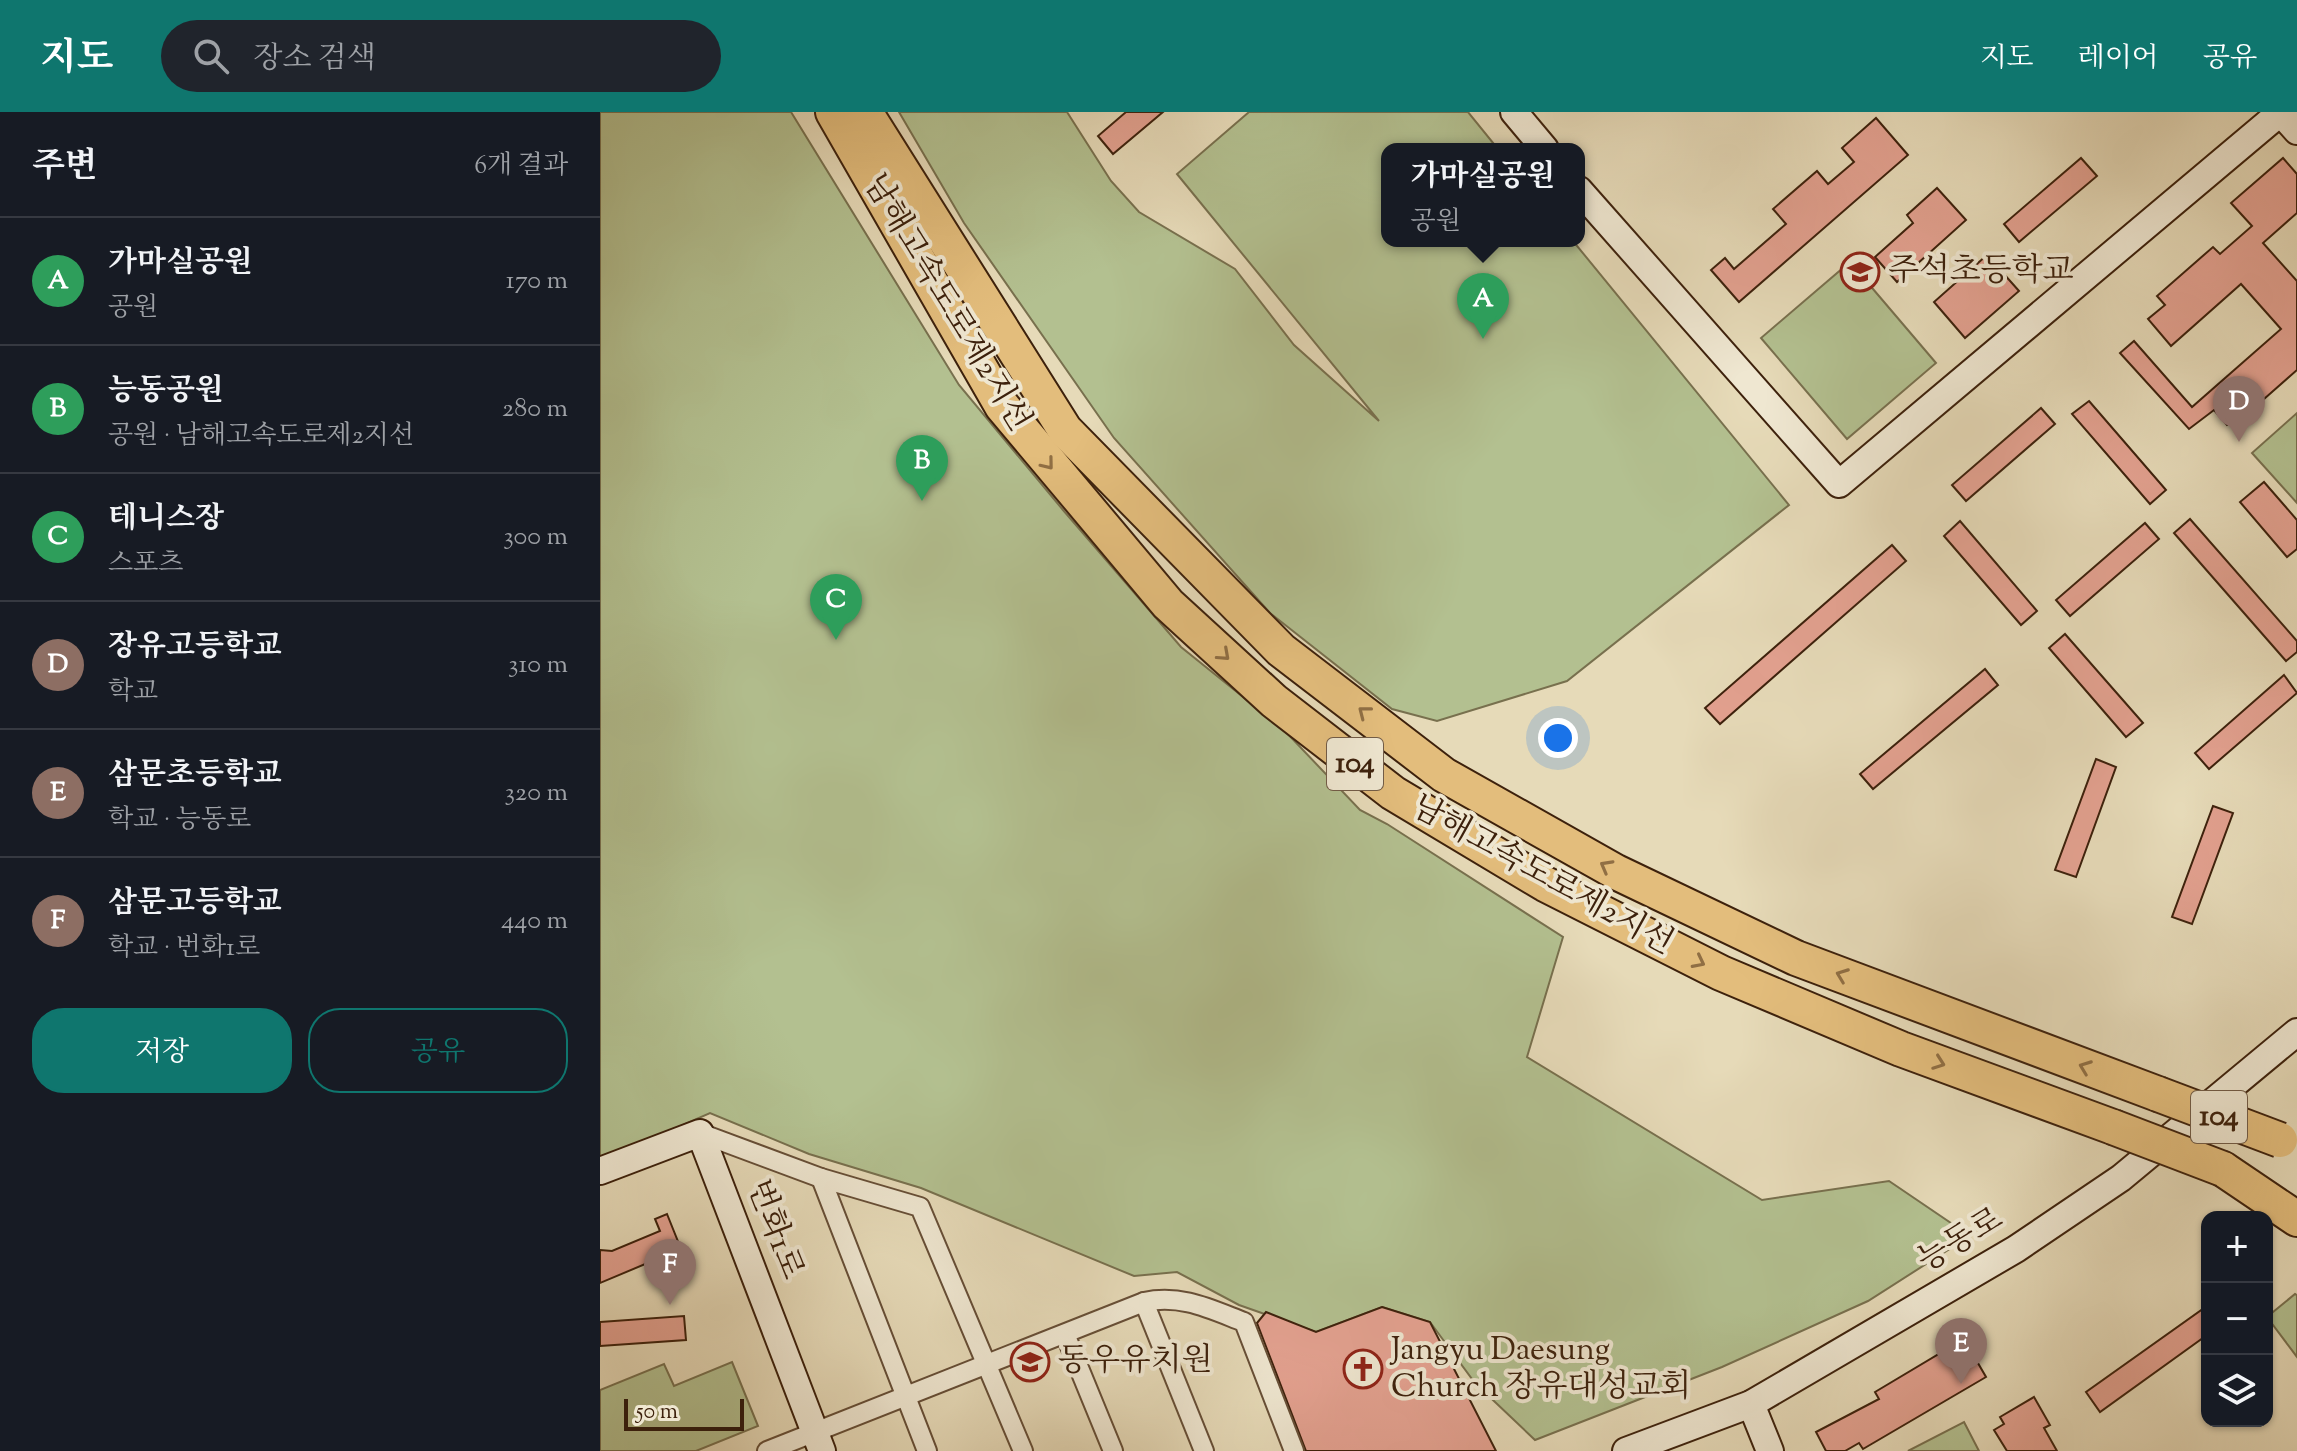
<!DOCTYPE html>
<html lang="ko">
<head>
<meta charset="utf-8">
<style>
  :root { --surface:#171b24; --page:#20242c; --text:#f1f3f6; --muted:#9ea1a6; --line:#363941; --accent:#0f766e }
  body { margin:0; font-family:"Sorts Mill Goudy","Noto Serif KR",serif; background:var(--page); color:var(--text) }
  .controls { position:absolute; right:24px; bottom:24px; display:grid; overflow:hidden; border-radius:16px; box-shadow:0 2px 6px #0004 }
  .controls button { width:72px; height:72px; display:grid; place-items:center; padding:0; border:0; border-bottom:2px solid var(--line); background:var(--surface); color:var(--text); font:40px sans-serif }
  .scale { position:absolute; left:24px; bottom:20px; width:120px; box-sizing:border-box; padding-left:8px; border:4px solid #3d210c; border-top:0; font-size:22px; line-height:28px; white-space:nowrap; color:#3d210c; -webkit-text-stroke:6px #efe7d1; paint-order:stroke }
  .you { position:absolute; left:958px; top:626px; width:28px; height:28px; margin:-20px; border:6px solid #fff; border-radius:50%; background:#1a73e8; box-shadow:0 0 0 12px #1a73e833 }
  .badge { display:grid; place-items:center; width:52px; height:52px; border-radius:50%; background:var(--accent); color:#fff; font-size:26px; font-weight:700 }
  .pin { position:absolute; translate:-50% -66px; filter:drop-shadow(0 2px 4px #0008) }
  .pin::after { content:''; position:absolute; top:42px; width:28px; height:24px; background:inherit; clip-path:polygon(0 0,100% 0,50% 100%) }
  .popup { position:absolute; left:781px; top:31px; width:204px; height:104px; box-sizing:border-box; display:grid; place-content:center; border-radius:16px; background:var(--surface); filter:drop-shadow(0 2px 6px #0005); font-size:26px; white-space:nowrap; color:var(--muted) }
  .popup b { font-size:30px; color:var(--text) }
  .popup::after { content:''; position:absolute; left:50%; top:100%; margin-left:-16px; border:16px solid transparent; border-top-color:var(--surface) }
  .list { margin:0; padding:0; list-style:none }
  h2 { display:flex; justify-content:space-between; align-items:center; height:104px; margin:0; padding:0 32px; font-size:34px }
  h2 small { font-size:26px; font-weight:400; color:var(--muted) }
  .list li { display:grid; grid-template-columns:52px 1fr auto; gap:24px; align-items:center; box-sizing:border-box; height:128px; padding:0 32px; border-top:2px solid var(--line) }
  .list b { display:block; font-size:30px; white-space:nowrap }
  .list p { margin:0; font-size:26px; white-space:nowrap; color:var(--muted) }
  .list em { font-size:26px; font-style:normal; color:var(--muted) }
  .actions { display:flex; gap:16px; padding:24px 32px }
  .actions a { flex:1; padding:18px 0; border:2px solid var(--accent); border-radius:32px; text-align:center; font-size:28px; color:var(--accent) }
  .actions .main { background:var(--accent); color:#fff }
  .icon { flex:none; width:44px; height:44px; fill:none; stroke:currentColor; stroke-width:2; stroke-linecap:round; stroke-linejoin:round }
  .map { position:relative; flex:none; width:1697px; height:1339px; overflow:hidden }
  header { display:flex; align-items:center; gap:48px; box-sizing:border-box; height:112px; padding:0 40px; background:var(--accent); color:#fff }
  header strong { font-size:38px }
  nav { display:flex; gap:44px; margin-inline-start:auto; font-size:28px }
  .search { width:560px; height:72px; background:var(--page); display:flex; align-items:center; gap:20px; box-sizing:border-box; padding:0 28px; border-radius:44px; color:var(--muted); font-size:30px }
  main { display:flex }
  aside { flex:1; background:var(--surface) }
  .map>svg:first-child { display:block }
  .green { fill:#b3c090; stroke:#78704e; stroke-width:2 }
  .building { fill:#e3a190; stroke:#3d210c; stroke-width:2 }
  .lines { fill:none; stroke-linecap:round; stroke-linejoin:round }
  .street-casing { stroke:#674f37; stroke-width:22 }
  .secondary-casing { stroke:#3d210c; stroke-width:30 }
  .highway-casing { stroke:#3d210c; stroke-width:38 }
  .street { stroke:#efe7d1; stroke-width:18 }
  .secondary { stroke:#efe7d1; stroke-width:26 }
  .highway { stroke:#e3bd7c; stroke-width:34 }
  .highway-bridge-casing { stroke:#3d210c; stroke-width:38; stroke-linecap:butt }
  .highway-bridge { stroke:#e3bd7c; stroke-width:34 }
  .oneway { stroke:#906f44 }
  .labels { text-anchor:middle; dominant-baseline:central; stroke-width:8; stroke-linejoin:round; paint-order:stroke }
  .shield { fill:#efe7d1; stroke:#725c47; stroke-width:2 }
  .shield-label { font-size:30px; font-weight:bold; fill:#3d210c }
  .poi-label { font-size:32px; fill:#3d210c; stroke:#efe7d1; text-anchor:start }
  .street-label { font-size:32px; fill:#3d210c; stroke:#efe7d1 }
</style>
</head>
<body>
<header>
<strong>지도</strong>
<div class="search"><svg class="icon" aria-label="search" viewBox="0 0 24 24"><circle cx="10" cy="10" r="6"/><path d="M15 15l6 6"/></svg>장소 검색</div>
<nav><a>지도</a><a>레이어</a><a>공유</a></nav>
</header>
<main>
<aside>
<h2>주변<small>6개 결과</small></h2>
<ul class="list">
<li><span class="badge" style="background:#2e9e5b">A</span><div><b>가마실공원</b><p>공원</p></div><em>170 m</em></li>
<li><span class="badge" style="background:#2e9e5b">B</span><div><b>능동공원</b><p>공원 · 남해고속도로제2지선</p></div><em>280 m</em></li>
<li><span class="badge" style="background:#2e9e5b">C</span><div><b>테니스장</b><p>스포츠</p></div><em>300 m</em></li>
<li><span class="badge" style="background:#8d6e63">D</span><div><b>장유고등학교</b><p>학교</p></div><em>310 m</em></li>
<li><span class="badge" style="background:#8d6e63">E</span><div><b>삼문초등학교</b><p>학교 · 능동로</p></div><em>320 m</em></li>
<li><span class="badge" style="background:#8d6e63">F</span><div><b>삼문고등학교</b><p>학교 · 번화1로</p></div><em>440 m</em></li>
</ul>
<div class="actions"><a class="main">저장</a><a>공유</a></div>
</aside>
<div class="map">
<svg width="1697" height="1339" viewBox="0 0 1697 1339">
  <rect width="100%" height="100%" fill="#e6dab8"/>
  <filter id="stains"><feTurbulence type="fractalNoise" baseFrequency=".0025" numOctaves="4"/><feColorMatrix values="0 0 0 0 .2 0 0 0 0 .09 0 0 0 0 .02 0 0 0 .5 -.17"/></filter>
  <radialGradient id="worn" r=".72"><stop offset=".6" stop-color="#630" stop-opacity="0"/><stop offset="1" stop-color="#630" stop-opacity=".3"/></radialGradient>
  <g class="green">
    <path d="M0,0H191L359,273L463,398L581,535L684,618L760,698L787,712L963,825L927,945L1162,1088L1289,1069L1370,1124L1268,1189L1122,1255L935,1328L875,1271L830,1210L782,1195L716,1220L639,1193L577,1160L534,1164L321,1076L209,1042L110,1001L0,1049Z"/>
    <path d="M299,0H467L511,69L539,100L635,157L694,233L779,309L577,62L649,0H868L898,37H787V129H973L1189,393L967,569L837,609L792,597L670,501L514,326L364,111Z"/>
    <path d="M1250,150L1336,251L1247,327L1161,226Z"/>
    <path d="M1697,301V391L1652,341Z"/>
    <path d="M1695,1182L1697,1183V1245L1667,1205Z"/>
    <path d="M132,1250L158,1314L96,1339H0V1278L64,1252L74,1274Z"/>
    <path d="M1364,1310L1379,1339H1308Z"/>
  </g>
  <g class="building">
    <path d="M526,0H563L513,42L498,24Z"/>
    <path d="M1276,6L1308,43L1139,190L1111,158L1125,146L1134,157L1186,112L1173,97L1217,59L1228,72L1254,50L1242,36Z"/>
    <path d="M1481,46L1497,64L1419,130L1404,112Z"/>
    <path d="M1683,46L1697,62V101L1663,131L1697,169V258L1638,310L1635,307L1627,313L1614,298L1589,317L1520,241L1534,229L1592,295L1681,217L1641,172L1571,234L1548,207L1565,193L1557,184L1613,135L1620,142L1652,114L1631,91Z"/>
    <path d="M1337,76L1366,108L1297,170L1275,145L1313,111L1307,103Z"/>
    <path d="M1387,143L1419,179L1365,226L1334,190Z"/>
    <path d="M1489,289L1566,378L1550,392L1472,302Z"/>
    <path d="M1441,296L1455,312L1366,389L1352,373Z"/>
    <path d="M1664,370L1697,408V437L1687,445L1640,390Z"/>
    <path d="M1590,407L1697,529V540L1686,549L1574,421Z"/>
    <path d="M1360,409L1437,499L1421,513L1344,424Z"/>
    <path d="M1545,411L1559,427L1470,504L1456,488Z"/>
    <path d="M1292,433L1306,449L1120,612L1105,596Z"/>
    <path d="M1465,522L1543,611L1526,625L1449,536Z"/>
    <path d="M1385,557L1398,573L1273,677L1260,662Z"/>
    <path d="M1684,563L1697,581L1609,657L1595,641Z"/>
    <path d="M1496,647L1516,655L1476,765L1455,758Z"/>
    <path d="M1613,694L1633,701L1592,812L1572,805Z"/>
    <path d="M67,1102L81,1137L0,1171V1138L12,1139L60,1119L55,1107Z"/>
    <path d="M1607,1194V1223L1500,1300L1486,1280Z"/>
    <path d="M782,1195L830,1210L896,1339H706L657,1211L666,1200L716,1220Z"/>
    <path d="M84,1204L86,1228L0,1234V1210Z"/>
    <path d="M1364,1227L1386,1265L1263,1337L1259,1331L1245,1339H1226L1216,1320L1279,1287L1275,1280Z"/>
    <path d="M1434,1285L1450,1313L1444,1316L1457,1339H1407L1394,1318L1404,1312L1400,1305Z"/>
  </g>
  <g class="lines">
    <defs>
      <g id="street">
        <path d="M100,1021L221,1066L320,1095L423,1339"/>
        <path d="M221,1066L327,1339"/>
        <path d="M544,1190L604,1339"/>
        <path d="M465,1222L513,1339"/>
        <path d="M167,1339L544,1190C581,1182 610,1197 644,1210L694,1339"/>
      </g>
      <g id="secondary">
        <path d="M914,0L945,37"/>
        <path d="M1680,0L1697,19"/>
        <path d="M979,78L1239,372L1681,0"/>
        <path d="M0,1059L100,1021L222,1339"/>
        <path d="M1151,1292L1170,1339"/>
        <path d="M1026,1339L1151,1292L1416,1137L1521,1066L1697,920"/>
      </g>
      <g id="highway">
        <path d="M233,0L402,294L568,492L674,589L793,681L945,772L1121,861L1301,937L1513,1015"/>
        <path d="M265,0L465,318L681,538L844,663L1016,760L1196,846L1558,982"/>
        <path d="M1623,1057L1697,1107"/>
      </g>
    </defs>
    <use href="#street" class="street-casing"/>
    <use href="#secondary" class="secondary-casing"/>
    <use href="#highway" class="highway-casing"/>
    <use href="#street" class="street"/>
    <use href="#secondary" class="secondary"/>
    <use href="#highway" class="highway"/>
    <defs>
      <g id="highway-bridge">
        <path d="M1558,982L1680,1028"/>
        <path d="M1513,1015L1623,1057"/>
      </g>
    </defs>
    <use href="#highway-bridge" class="highway-bridge-casing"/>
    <use href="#highway-bridge" class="highway-bridge"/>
  </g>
  <defs><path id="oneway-chevron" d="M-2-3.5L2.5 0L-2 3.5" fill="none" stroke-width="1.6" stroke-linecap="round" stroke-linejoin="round" transform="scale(2)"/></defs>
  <g class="oneway">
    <use href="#oneway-chevron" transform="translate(448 352) rotate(51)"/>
    <use href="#oneway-chevron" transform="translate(624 543) rotate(42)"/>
    <use href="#oneway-chevron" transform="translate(764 600) rotate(-142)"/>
    <use href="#oneway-chevron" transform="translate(1006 754) rotate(-151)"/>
    <use href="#oneway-chevron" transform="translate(1099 850) rotate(27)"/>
    <use href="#oneway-chevron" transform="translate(1242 863) rotate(-159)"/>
    <use href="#oneway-chevron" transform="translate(1339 951) rotate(20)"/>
    <use href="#oneway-chevron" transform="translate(1485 955) rotate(-159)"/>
  </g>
  <defs>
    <symbol id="school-ring" viewBox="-11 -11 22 22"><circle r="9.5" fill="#efe7d1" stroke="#8f2418" stroke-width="1.5"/><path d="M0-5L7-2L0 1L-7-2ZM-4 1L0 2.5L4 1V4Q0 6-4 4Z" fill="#8f2418"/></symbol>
    <symbol id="church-ring" viewBox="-11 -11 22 22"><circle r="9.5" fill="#efe7d1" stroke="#8f2418" stroke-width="1.5"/><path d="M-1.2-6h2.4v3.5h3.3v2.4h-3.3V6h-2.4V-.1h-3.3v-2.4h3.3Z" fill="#8f2418"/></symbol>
  </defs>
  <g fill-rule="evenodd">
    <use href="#school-ring" x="1238" y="138" width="44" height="44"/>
    <use href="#school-ring" x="408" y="1228" width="44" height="44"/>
    <use href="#church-ring" x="741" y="1235" width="44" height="44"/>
  </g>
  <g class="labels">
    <g class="shield">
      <rect x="727" y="626" width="56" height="52" rx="6"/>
      <rect x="1591" y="979" width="56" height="52" rx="6"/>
    </g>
    <g class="shield-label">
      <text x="755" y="652">104</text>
      <text x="1619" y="1005">104</text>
    </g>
    <g class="poi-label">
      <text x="1288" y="160">주석초등학교</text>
      <text x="791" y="1239">Jangyu Daesung<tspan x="791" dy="37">Church 장유대성교회</tspan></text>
      <text x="458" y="1250">동우유치원</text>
    </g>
    <g class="street-label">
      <text transform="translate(346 191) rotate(59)">남해고속도로제2지선</text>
      <text transform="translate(942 764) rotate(29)">남해고속도로제2지선</text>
      <text transform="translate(174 1118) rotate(69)">번화1로</text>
      <text transform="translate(1361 1129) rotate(-31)">능동로</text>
    </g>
  </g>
  <rect width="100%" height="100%" filter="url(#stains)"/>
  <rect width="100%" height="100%" fill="url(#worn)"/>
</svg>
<div class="controls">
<button>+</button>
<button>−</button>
<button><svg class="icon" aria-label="layers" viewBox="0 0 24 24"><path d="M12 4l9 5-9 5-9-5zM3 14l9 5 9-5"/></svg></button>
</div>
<div class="scale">50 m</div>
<div class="you"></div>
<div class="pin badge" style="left:883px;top:227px;background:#2e9e5b">A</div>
<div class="popup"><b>가마실공원</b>공원</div>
<div class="pin badge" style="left:322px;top:389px;background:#2e9e5b">B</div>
<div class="pin badge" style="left:236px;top:528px;background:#2e9e5b">C</div>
<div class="pin badge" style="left:1639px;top:330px;background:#8d6e63">D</div>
<div class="pin badge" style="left:1361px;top:1272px;background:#8d6e63">E</div>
<div class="pin badge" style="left:70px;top:1193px;background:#8d6e63">F</div>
</div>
</main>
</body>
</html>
